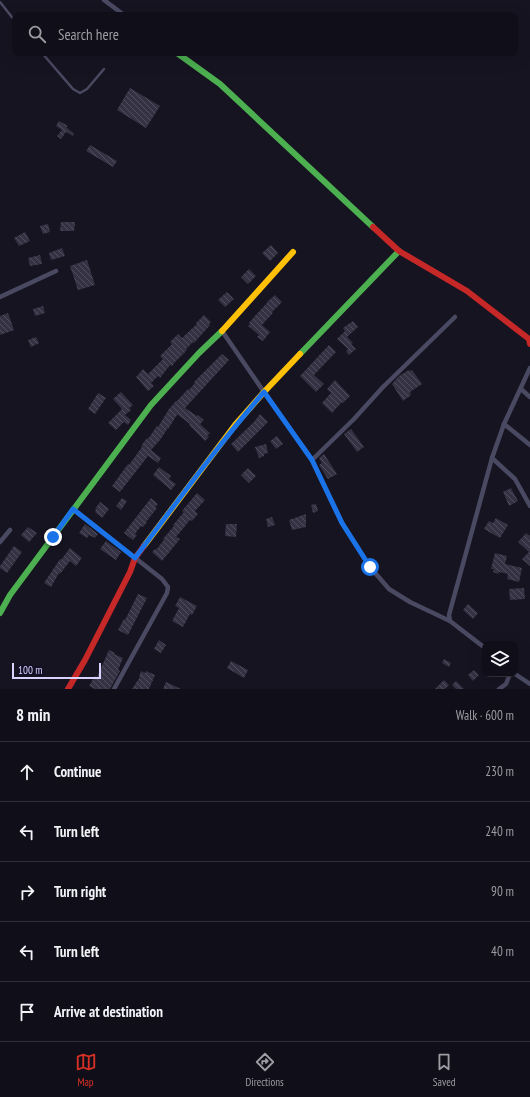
<!DOCTYPE html>
<html lang="en">
<head>
<meta charset="utf-8">
<style>
  :root { --surface:#100f19; --page:#191822; --text:#f1f3f6; --muted:#9c9ca2; --line:#302f38; --accent:#d93025 }
  body { margin:0; font-family:"PT Sans Narrow",sans-serif; background:var(--page); color:var(--text) }
  .controls { position:absolute; right:12px; bottom:12px; display:grid; overflow:hidden; border-radius:8px; box-shadow:0 4px 16px #0002 }
  .controls button { width:36px; height:36px; display:grid; place-items:center; padding:0; border:0; border-bottom:1px solid var(--line); background:var(--surface); color:var(--text); font:20px sans-serif }
  .scale { position:absolute; left:12px; bottom:10px; width:89px; box-sizing:border-box; padding-left:4px; border:2px solid #d9d4ff; border-top:0; font-size:11px; line-height:14px; white-space:nowrap; color:#d9d4ff; -webkit-text-stroke:3px #130f26; paint-order:stroke }
  .stop { position:absolute; width:12px; height:12px; margin:-9px; border:3px solid #1a73e8; border-radius:50%; background:#fff }
  .stop.end { background:#1a73e8; border-color:#fff; box-shadow:0 1px 4px #0008 }
  .list { margin:0; padding:0; list-style:none }
  h2 { display:flex; justify-content:space-between; align-items:center; height:52px; margin:0; padding:0 16px; font-size:17px }
  h2 small { font-size:13px; font-weight:400; color:var(--muted) }
  .list li { display:grid; grid-template-columns:26px 1fr auto; gap:12px; align-items:center; box-sizing:border-box; height:60px; padding:0 16px; border-top:1px solid var(--line) }
  .list b { display:block; font-size:15px; white-space:nowrap }
  .list em { font-size:13px; font-style:normal; color:var(--muted) }
  .icon { flex:none; width:22px; height:22px; fill:none; stroke:currentColor; stroke-width:2; stroke-linecap:round; stroke-linejoin:round }
  .map { position:relative; flex:none; width:530px; height:689px; overflow:hidden }
  .search { position:absolute; background:var(--surface); box-shadow:0 4px 16px #0002; left:12px; right:12px; top:12px; height:44px; display:flex; align-items:center; gap:10px; box-sizing:border-box; padding:0 14px; border-radius:8px; color:var(--muted); font-size:15px }
  .sheet { height:352px; background:var(--surface) }
  nav { display:flex; justify-content:space-around; align-items:center; box-sizing:border-box; height:56px; border-top:1px solid var(--line); background:var(--surface); font-size:11px; color:var(--muted) }
  nav a { display:grid; justify-items:center; gap:2px }
  nav .on { color:var(--accent) }
  .map>svg:first-child { display:block }
  .building { fill:url(#building-back-hatch) }
  .lines { fill:none; stroke-linecap:round; stroke-linejoin:round }
  .lane { stroke:#4a4962; stroke-width:2.5 }
  .street { stroke:#4a4962; stroke-width:4.5 }
  .fast { stroke:#4caf50; stroke-width:6 }
  .slow { stroke:#ffc107; stroke-width:6 }
  .jam { stroke:#c62828; stroke-width:6 }
  .route { stroke:#1a73e8; stroke-width:5 }
</style>
</head>
<body>
<div class="map">
<svg width="530" height="689" viewBox="0 0 530 689">
  <defs>
    <pattern id="building-back-hatch" width="6" height="6" patternUnits="userSpaceOnUse"><rect width="6" height="6" fill="#343243"/><path d="M-1 5l2 2M0 0l6 6M5-1l2 2" fill="none" stroke="#514f5f"/></pattern>
  </defs>
  <rect width="100%" height="100%" fill="#161421"/>
  <g class="building">
    <path d="M130,88L160,106L146,128L117,110Z"/>
    <path d="M59,121L68,126L66,127L74,134L73,136L66,132L61,139L57,136L62,130L56,126Z"/>
    <path d="M90,145L117,161L113,167L86,151Z"/>
    <path d="M61,222H75L74,231H60Z"/>
    <path d="M48,224L50,232L43,234L40,226Z"/>
    <path d="M25,232L30,241L19,246L14,238Z"/>
    <path d="M271,245L278,253L270,261L262,253Z"/>
    <path d="M62,248L65,256L51,260L49,253Z"/>
    <path d="M40,255L42,264L30,266L28,258Z"/>
    <path d="M87,260L95,285L78,290L70,266Z"/>
    <path d="M249,269L256,276L248,284L241,277Z"/>
    <path d="M227,292L234,299L225,307L218,300Z"/>
    <path d="M275,295L282,302L272,312L273,313L262,325L270,332L263,341L257,337L259,335L248,326L250,324L249,323L254,317L267,303V302Z"/>
    <path d="M43,306L45,313L35,316L33,309Z"/>
    <path d="M8,313L14,330L0,335V316Z"/>
    <path d="M204,315L211,322L209,324L210,325L194,343L193,342L186,349L187,350L175,362L172,366L170,365L160,378L158,376L151,383L154,386L148,391L136,377L139,374L143,369L148,374L163,359L160,356L172,344L170,342L178,334L182,338L197,324L196,323Z"/>
    <path d="M353,321L358,327L347,337L353,343L351,344L356,349L349,355L346,351L348,349L337,339L345,331L343,328Z"/>
    <path d="M36,337L39,343L31,347L28,340Z"/>
    <path d="M329,345L336,352L314,375L324,384L316,392L300,376Z"/>
    <path d="M222,354L229,360L185,408L197,416L198,415L204,420L200,424L210,433L207,436L209,437L205,441L189,425L190,424L178,415H177L168,429V428L160,440L151,450L161,458L158,463L148,456L120,492L112,486L128,464L129,465L142,447L141,446L147,438L148,439L157,426L158,427L169,409L176,401H177L188,389L189,390L195,383L194,382Z"/>
    <path d="M409,370L410,371L412,370L422,384L410,392L411,395L403,401L392,384L399,376Z"/>
    <path d="M335,380L350,396L343,403L342,402L332,413L322,403L331,393L327,389Z"/>
    <path d="M121,392L133,405L129,408L131,410L125,415L131,420L128,425L124,422L116,430L108,423L122,409L113,399Z"/>
    <path d="M98,393L106,398L95,414L88,409Z"/>
    <path d="M260,414L268,422L238,452L231,444L254,422Z"/>
    <path d="M351,429L364,447L357,452L344,434Z"/>
    <path d="M277,436L283,444L276,449L270,441Z"/>
    <path d="M266,444L268,453L264,454V456L259,458L255,447Z"/>
    <path d="M324,454L337,474L328,479L319,465L322,463L319,458Z"/>
    <path d="M159,467L171,476L169,479L176,484L171,490L153,475Z"/>
    <path d="M248,468L256,476L249,483L241,475Z"/>
    <path d="M511,488L518,501L509,506L503,492Z"/>
    <path d="M197,493L205,500L195,511L198,514L192,521L190,520L176,537L180,539L162,561L152,552L155,549L156,550L164,540L163,539L174,526L173,525L184,512L182,511Z"/>
    <path d="M122,498L127,501L121,510L116,506Z"/>
    <path d="M151,498L158,504L155,507L157,508L146,522H147L143,527L141,526L135,534L137,535L133,540L124,533Z"/>
    <path d="M100,502L109,509L102,518L95,512L96,509H95Z"/>
    <path d="M316,504L318,511L313,513L311,505Z"/>
    <path d="M306,514V527L292,530L289,520Z"/>
    <path d="M272,517L275,525L268,527L266,519Z"/>
    <path d="M496,518L508,525L500,538L484,529L489,521L493,523Z"/>
    <path d="M85,524L98,534L95,538L89,535L87,538L79,533Z"/>
    <path d="M226,524H237L236,537L225,536Z"/>
    <path d="M28,527L37,533L29,542L21,535Z"/>
    <path d="M526,533L530,536V566L522,559L529,552L518,542Z"/>
    <path d="M106,541L121,552L116,560L100,549Z"/>
    <path d="M14,546L22,552L7,573L0,568V566Z"/>
    <path d="M70,548L82,558L76,566L70,561L60,574L59,573L51,587L44,583L60,559L61,560Z"/>
    <path d="M495,553L507,556L505,564L522,568L519,582L507,579L508,574L499,572L498,574L493,572L494,569H491Z"/>
    <path d="M524,588L525,599L510,600L509,589Z"/>
    <path d="M138,594L147,598L128,635L118,630L124,619L125,620Z"/>
    <path d="M180,597L197,606L192,615L190,614L183,627L172,621L179,608L175,606Z"/>
    <path d="M468,604L478,613L473,619L463,610Z"/>
    <path d="M159,640L166,645L161,653L154,649Z"/>
    <path d="M109,650L115,653L114,654L123,658L118,670L120,671L110,689H95L89,686L95,676L97,677Z"/>
    <path d="M444,659L451,663L449,667L442,663Z"/>
    <path d="M231,661L248,670L244,678L227,668Z"/>
    <path d="M474,670L479,675L473,681L468,675Z"/>
    <path d="M141,671L145,673L146,671L155,675L149,689H132L140,677H139Z"/>
    <path d="M444,680L449,685L445,689H435Z"/>
    <path d="M456,681L464,689H456L452,685Z"/>
    <path d="M166,682L181,689H163Z"/>
  </g>
  <g class="lines">
    <g class="lane">
      <path d="M0,2L15,21"/>
      <path d="M42,53L73,89L80,93L87,89L104,69"/>
    </g>
    <g class="street">
      <path d="M104,0L124,15"/>
      <path d="M0,297L56,271"/>
      <path d="M222,331L264,392L312,460L342,523L370,567L389,589L410,602L450,621"/>
      <path d="M521,389L530,397"/>
      <path d="M504,424L530,445"/>
      <path d="M492,458L515,479L530,506"/>
      <path d="M312,460L354,419L383,387L455,317"/>
      <path d="M73,509L162,579L168,587L167,593L114,689"/>
      <path d="M0,542L10,530"/>
      <path d="M485,648L450,621L449,615L492,458L504,424L530,368"/>
      <path d="M515,674L530,684"/>
      <path d="M499,689L506,684L510,674"/>
    </g>
    <g class="fast">
      <path d="M177,53L220,84L373,227"/>
      <path d="M300,354L399,251"/>
      <path d="M0,613L10,595L151,405L199,353L222,331"/>
    </g>
    <g class="slow">
      <path d="M222,331L293,252"/>
      <path d="M144,546L235,425L264,392L300,354"/>
    </g>
    <g class="jam">
      <path d="M373,227L399,251L467,291L529,339L530,344"/>
      <path d="M68,689L85,660L130,572L135,558L144,546"/>
    </g>
  </g>
  <g class="lines">
    <path class="route" d="M53,537L73,509L135,558C177,502 218,445 264,392L312,460L342,523L370,567"/>
  </g>
</svg>
<div class="controls">
<button><svg class="icon" aria-label="layers" viewBox="0 0 24 24"><path d="M12 4l9 5-9 5-9-5zM3 14l9 5 9-5"/></svg></button>
</div>
<div class="scale">100 m</div>
<div class="stop" style="left:370px;top:567px"></div>
<div class="stop end" style="left:53px;top:537px"></div>
<div class="search"><svg class="icon" aria-label="search" viewBox="0 0 24 24"><circle cx="10" cy="10" r="6"/><path d="M15 15l6 6"/></svg>Search here</div>
</div>
<section class="sheet">
<h2>8 min<small>Walk · 600 m</small></h2>
<ul class="list">
<li><svg class="icon" aria-label="ahead" viewBox="0 0 24 24"><path d="M12 20V5M6 11l6-6 6 6"/></svg><div><b>Continue</b></div><em>230 m</em></li>
<li><svg class="icon" aria-label="left" viewBox="0 0 24 24"><path d="M17 20v-9H6M10 6l-5 5 5 5"/></svg><div><b>Turn left</b></div><em>240 m</em></li>
<li><svg class="icon" aria-label="right" viewBox="0 0 24 24"><path d="M7 20v-9h11M14 6l5 5-5 5"/></svg><div><b>Turn right</b></div><em>90 m</em></li>
<li><svg class="icon" aria-label="left" viewBox="0 0 24 24"><path d="M17 20v-9H6M10 6l-5 5 5 5"/></svg><div><b>Turn left</b></div><em>40 m</em></li>
<li><svg class="icon" aria-label="arrive" viewBox="0 0 24 24"><path d="M6 21V4h12l-3 4 3 4H6"/></svg><div><b>Arrive at destination</b></div></li>
</ul>
</section>
<nav>
<a class="on"><svg class="icon" aria-label="map" viewBox="0 0 24 24"><path d="M3 6l6-2 6 2 6-2v14l-6 2-6-2-6 2zM9 4v14M15 6v14"/></svg>Map</a>
<a><svg class="icon" aria-label="directions" viewBox="0 0 24 24"><path d="M12 3l9 9-9 9-9-9zM9 14v-3h6M13 9l2 2-2 2"/></svg>Directions</a>
<a><svg class="icon" aria-label="saved" viewBox="0 0 24 24"><path d="M7 4h10v16l-5-4-5 4z"/></svg>Saved</a>
</nav>
</body>
</html>
